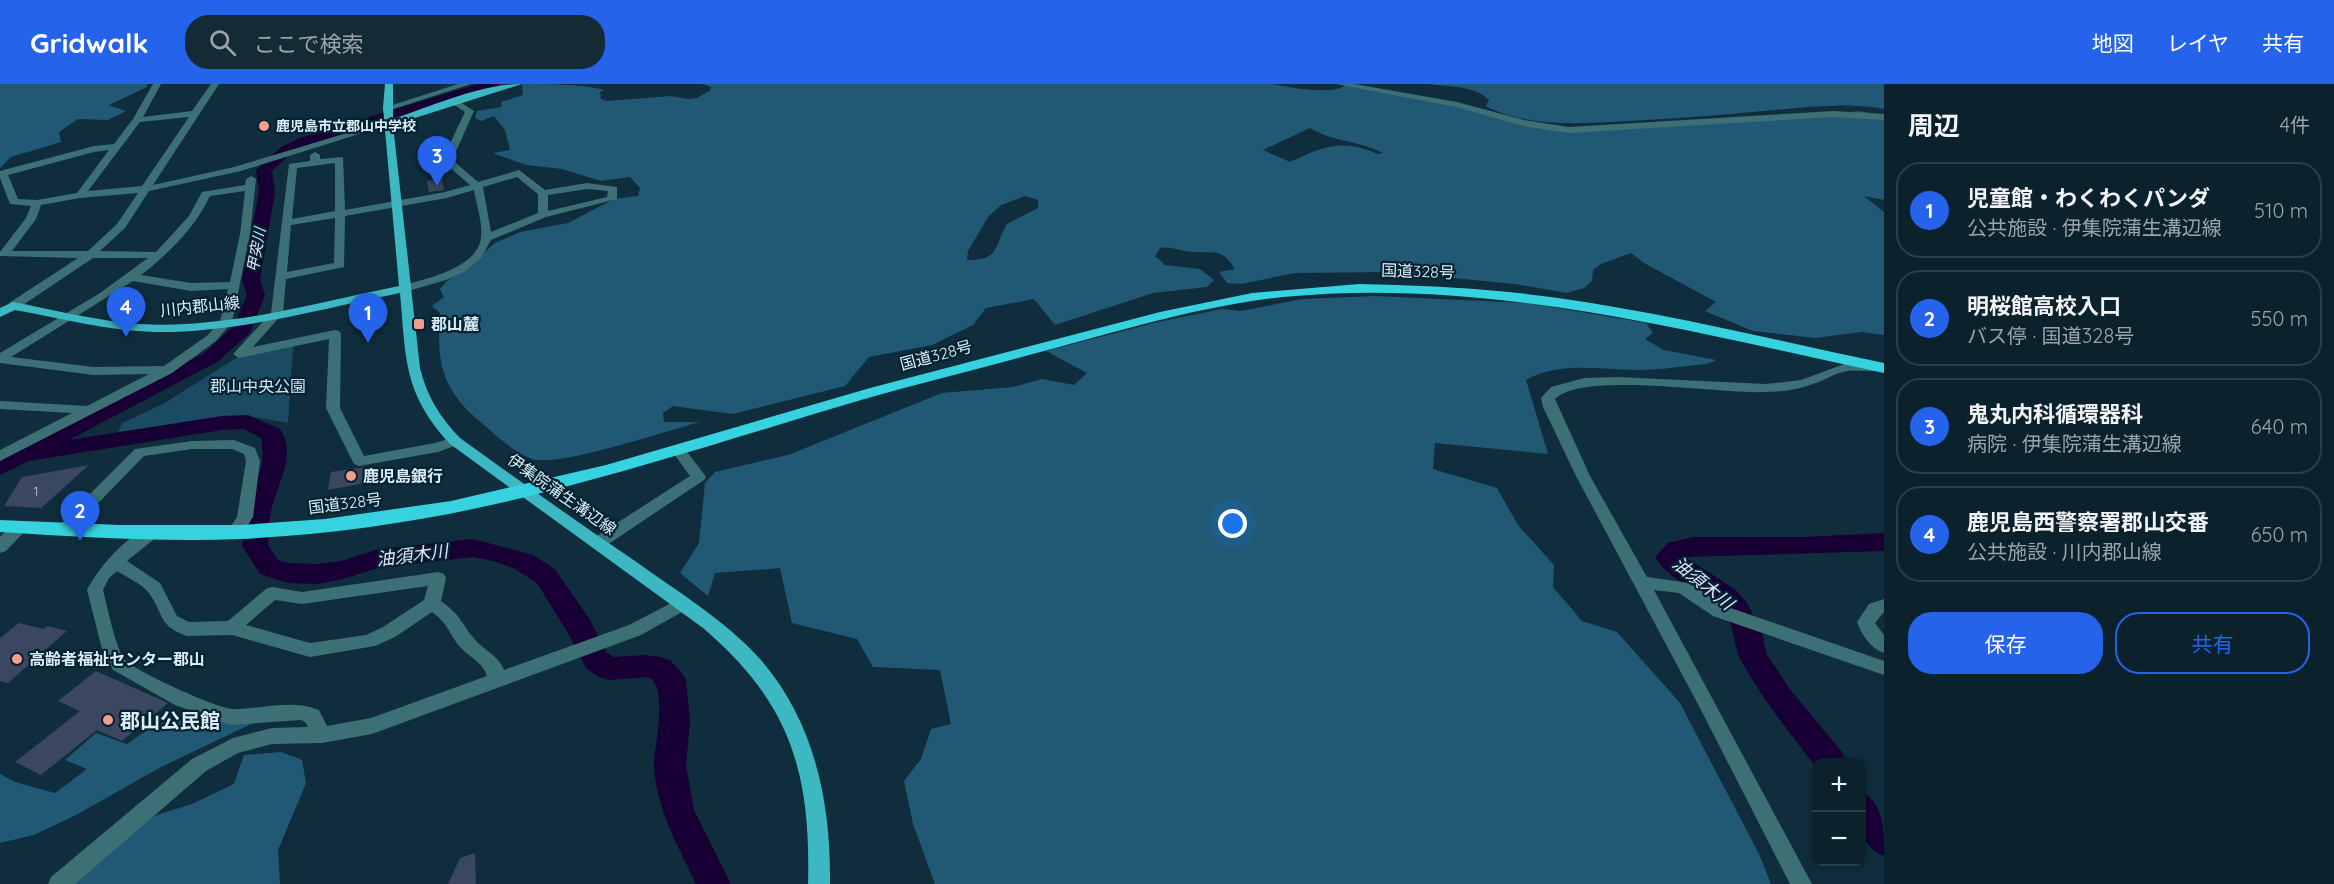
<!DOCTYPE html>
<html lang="ja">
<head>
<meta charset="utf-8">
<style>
  :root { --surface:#0b222d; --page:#142a35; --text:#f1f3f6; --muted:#9aa4aa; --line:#2b3f49; --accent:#2563eb }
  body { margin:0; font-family:Quicksand,"Noto Sans JP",sans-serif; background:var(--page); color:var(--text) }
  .controls { position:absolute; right:18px; bottom:18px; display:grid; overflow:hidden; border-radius:12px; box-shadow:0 3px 9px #0003 }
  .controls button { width:54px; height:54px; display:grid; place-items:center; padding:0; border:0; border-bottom:2px solid var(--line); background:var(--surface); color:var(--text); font:30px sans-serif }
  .you { position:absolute; left:1233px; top:440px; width:21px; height:21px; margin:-15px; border:4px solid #fff; border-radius:50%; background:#1a73e8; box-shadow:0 0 0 9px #1a73e833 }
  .badge { display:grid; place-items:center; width:39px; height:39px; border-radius:50%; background:var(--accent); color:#fff; font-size:20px; font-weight:700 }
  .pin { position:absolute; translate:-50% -50px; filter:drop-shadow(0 2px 3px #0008) }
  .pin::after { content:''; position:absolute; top:32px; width:21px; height:18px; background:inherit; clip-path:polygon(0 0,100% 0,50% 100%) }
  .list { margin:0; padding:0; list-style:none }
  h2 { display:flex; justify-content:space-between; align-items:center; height:78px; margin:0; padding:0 24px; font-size:26px }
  h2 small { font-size:20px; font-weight:400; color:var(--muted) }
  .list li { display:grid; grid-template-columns:39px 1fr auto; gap:18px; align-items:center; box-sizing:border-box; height:96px; margin:0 12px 12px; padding:0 12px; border:2px solid var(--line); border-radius:24px }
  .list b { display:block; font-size:22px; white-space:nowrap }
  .list p { margin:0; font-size:20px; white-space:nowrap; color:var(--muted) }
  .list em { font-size:20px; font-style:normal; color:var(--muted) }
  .actions { display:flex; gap:12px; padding:18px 24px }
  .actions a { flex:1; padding:14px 0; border:2px solid var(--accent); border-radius:24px; text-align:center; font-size:21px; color:var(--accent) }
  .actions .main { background:var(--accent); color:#fff }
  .icon { flex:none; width:33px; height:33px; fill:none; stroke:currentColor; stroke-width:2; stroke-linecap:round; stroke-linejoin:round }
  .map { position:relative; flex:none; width:1884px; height:800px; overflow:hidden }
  header { display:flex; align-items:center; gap:36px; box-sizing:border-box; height:84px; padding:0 30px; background:var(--accent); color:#fff }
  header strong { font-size:28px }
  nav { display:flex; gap:33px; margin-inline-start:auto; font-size:21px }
  .search { width:420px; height:54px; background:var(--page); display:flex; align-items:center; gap:15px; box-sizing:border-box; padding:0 21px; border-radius:24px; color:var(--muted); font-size:22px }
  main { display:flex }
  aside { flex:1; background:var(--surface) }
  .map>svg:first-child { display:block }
  .green { fill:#1b4a63 }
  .forest { fill:#215975; fill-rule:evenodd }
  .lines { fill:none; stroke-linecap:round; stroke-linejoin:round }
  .river { fill:#180035; fill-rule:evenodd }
  .building { fill:#3b4660 }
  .minor { fill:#3c7075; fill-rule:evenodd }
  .major { fill:#3db7c1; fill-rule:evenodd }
  .highway { fill:#37d2df; fill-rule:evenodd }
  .poi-dot { fill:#f49d8d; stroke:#042332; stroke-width:2 }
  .labels { text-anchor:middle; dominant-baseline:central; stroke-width:4.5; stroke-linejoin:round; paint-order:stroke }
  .far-poi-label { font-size:14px; font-weight:bold; fill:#dcedf7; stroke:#042332; text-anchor:start }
  .number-label { font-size:14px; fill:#b4c3d1 }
  .far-water-label { font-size:15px; font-style:italic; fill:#e6e0f7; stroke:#042332 }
  .street-label { font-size:16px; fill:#dcedf7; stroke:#042332 }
  .poi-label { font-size:16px; font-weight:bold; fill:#dcedf7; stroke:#042332; text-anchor:start }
  .park-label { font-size:16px; fill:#d0e7f5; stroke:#042332 }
  .water-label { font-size:18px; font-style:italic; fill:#e6e0f7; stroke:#042332 }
  .near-poi-label { font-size:20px; font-weight:bold; fill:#dcedf7; stroke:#042332; text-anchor:start }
</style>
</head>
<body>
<header>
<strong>Gridwalk</strong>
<div class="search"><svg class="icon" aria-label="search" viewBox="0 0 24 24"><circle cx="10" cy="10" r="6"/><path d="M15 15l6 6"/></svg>ここで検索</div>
<nav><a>地図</a><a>レイヤ</a><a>共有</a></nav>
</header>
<main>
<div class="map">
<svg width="1884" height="800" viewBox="0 0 1884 800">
  <rect width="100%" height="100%" fill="#0f2d3c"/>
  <path class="green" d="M293,262L288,339L248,332L118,348L122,339L163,320L241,271Z"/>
  <g class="forest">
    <path d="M0,0H147V3L109,21L126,27L108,36L78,35L59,48L61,58L11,73L0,84Z"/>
    <path d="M522,0C543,0 585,0 604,6L600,8L601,15L607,17L671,12L688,15L697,14L711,6V3L702,0H1272C1288,3 1332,12 1346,1L1433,17L1548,45L1823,32L1858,27L1884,31V116L1864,112L1884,128V251L1862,248L1815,254L1753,247L1705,227L1716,218L1644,179L1631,169L1601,180L1593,186L1592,197L1584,204L1567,209L1515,200L1390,188L1295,189L1241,200L1227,199L1219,188L1235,185C1222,164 1215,169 1194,168C1181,168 1173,162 1160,164L1155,172L1165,181L1200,185L1214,196L1207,203L1153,209L1055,241L1034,215L986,224L973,241L932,261L869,273L845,302L733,330L673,322L663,329L664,338H700C669,346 557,384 532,375C511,367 494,349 477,335C440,302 437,276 440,229L432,222L444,213L440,205L447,197L464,186L495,159L520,148L568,139L614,115L638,112L640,104L630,93L601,97L562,85L526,81L493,69L510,66L505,46L494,32L481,37L475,34L477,27L502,23L501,18L523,11ZM1310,44C1333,58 1360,57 1383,69L1378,70C1343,55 1325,61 1290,78L1263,66ZM1025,112L1038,116V124L1007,140C993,163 1001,176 967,176L968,167L988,133L1001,121Z"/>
    <path d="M1429,0H1884V25C1841,17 1795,25 1752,28C1705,33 1658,35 1611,38C1571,40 1523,42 1486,22L1489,16C1475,1 1448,3 1429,0Z"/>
    <path d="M1375,212L1528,219L1646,239L1653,249L1645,255L1664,266L1716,276L1707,280C1684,282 1660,286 1637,286C1599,286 1560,277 1526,296L1548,370L1435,359L1433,385L1497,404L1518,441L1554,481L1553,503L1582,537L1617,548L1680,619L1759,770L1771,800H935L913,740L904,697L921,675L931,645L951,640L940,586L873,583L857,555L792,539L780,484L715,489L708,512L680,489L699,459L705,399L715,388L788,371L942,309L1013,303L1042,295L1074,301L1087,289L1046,267L1158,238L1222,225L1241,227L1302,215Z"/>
    <path d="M187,629L266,633L161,683L76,731L34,751L0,759V690L15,698L55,709L87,685L65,676L96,649L127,660L150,644Z"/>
    <path d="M281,668L302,676L306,699L278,766L280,800H61L138,737L192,720L234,700L244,671Z"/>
  </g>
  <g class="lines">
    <g class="river">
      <path d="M478,0H499L497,3L310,60L291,69L272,87L275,108L260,195L265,211L250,249L217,278L69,356L222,332L248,331L280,345C297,371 278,398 272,423C269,436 269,449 268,461L278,476L288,479L317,480L341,477L379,465L473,455L533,471L555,485L590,536L606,568L614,573L646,571L660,573L670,576L681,588L686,596L690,638L686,682L694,726L731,800H696C678,762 657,726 654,683C653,666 671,597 646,593L609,596L599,593L586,584L568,549L537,499L515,485L494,477L473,473L381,483L343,495L317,500L288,499L260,490L242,462C244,449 244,436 248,424C255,396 267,384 261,354L244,345L222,346L29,377L0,391V373L203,270L234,242L247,211L242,195L259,108L256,86L281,63L300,54Z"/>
      <path d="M1884,449V467L1685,473L1736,506L1747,519L1762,548L1766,569L1789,604L1842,668L1847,678H1816V683C1790,649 1763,616 1742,578C1733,563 1736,546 1725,531C1708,506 1671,500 1655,473L1668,459L1693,453H1803Z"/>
      <path d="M1862,708C1884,719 1884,747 1884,772C1857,762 1859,733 1862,708Z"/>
    </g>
  </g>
  <g class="building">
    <path d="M442,95L444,106L429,108L427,97Z"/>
    <path d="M89,381L41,424L4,422L22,393Z"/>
    <path d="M373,382L370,398L328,406L331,388Z"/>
    <path d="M19,539L43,545L47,542L67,547L8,599L0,597V554Z"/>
    <path d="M96,587L168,619L122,657L97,646L41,691L15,678L80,627L58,617Z"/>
    <path d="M475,769L476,800H448L460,774Z"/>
  </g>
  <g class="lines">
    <g class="minor">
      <path d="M153,0H161L143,33L192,27L211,0H219L153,101L234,83L387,37L394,39L241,87L149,107L125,144L100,167L156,168L189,132L202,108L245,101L246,95L251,92L256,95L250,150L232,238L216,257L172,289L0,377V366L72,329L0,325V317L87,322L149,290L94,291L0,279V269L100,209L148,174H93L17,225H9V219L78,174L0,172V168L26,134L31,122L10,120L0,94V87L94,62L114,60L133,35ZM189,33L142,102L88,107L140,38ZM109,66L77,109L37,116L18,115L8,91L94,68ZM245,107L240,150L230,198L191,199L141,191C169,169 194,145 210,112ZM138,109L117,140L88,167H12L36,135L41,121L80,114ZM133,197L191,207L228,205L220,237L208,251L164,282L94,283L11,273Z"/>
      <path d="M458,0H471L390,26L383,24Z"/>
      <path d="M1336,0H1354L1457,18L1524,36L1569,43L1833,27L1884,30V36L1833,33L1569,49L1523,42L1456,23Z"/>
      <path d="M454,14L474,27L454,72L456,79L478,98L519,86L545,106L587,99L617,103V115L546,133L491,156L481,174L464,188L446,196L405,208L401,206V202C425,195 479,184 481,153C483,139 476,120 474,106L447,114L345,132L344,183L286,195L283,229L253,263L335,246L339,247L341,250L340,324L364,372L435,359L455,353L462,357L460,360L438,368L359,382L354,380L326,324L329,255L239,274L233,270L271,229L289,80L310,77V71L315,68L320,71V75L343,73L345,126L445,108L470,101L448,82L444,72L465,28L451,19V15ZM335,79V127L292,135L297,84ZM517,93L538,110V129L491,148L483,103ZM587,105L608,107L607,113L548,127V111ZM335,134L334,179L287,188L291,141Z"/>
      <path d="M1847,279H1879L1884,280V285C1871,290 1856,284 1843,288C1833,290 1823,297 1813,300C1798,306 1780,308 1763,308C1719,310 1583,287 1555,315L1590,392L1647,493L1689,499L1725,522L1884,577V591L1713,532L1679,509L1654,506L1812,800H1790L1700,624L1576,392L1543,323L1541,314L1551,303L1584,294L1618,293L1766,300L1801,296Z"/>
      <path d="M234,356L255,364L260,377L253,433L241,452H229L227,448L237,433L246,377L244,370L232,365H192L144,372L69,449H57L55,445L135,365L192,357Z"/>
      <path d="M679,362L684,364L704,390L706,393L704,396L604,463H592L590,459L592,455L690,392L672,367Z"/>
      <path d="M19,438L25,439L27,443L25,447L6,467L0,469V453L13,439Z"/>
      <path d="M152,443L158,444L160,448L158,452L127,477L160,499L177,532L189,538L228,537L266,505L272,503L302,508L438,488L444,490L446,494L441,517C460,531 459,535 472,552C481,565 499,571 504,586L629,541L677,516L683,514L689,516L692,520L689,524L641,551L372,650L322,659L272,660L238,669L206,687L75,800H48L51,793L192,675L233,654L272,644L308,643L305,638L301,636L230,641L175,621L113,586L102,565L87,506C98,484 128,449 152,443ZM117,487C126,493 141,499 148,508C164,528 157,542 187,552L232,551L310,573L375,562L395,553L432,528C449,540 449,551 462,565C470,573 484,580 487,592L371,634L327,642L319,626C291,615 262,625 233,625C218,625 135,587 125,576C116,566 107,521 103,506L109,494ZM428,502L424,516L383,543L366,551L310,559L246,541L275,516L302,520Z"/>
      <path d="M1884,515V528L1875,539L1884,551V569C1870,564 1862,551 1857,538L1869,520Z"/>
    </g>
    <path class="major" d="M385,0H393V35C432,22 481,0 522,0L393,41L420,284C427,313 440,333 460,354C518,396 576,437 635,477C678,508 725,536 760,575C815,638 831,719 830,800H808C811,688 790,618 703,544L450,360C403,309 406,274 400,209C320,225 237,249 155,248C108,247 61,234 15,226L0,233V224L13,218C55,226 97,237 140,240C227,245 315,219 399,202L383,24Z"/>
    <path class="highway" d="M1359,200C1409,201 1459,203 1509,208C1635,221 1760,253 1884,279V289C1687,247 1487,193 1283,213C1197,222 1113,249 1029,271C973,287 917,300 861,316C753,348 646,383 537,410C440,435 341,450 241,455C161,458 80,453 0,448V436L120,441H241L325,435L451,417L606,381L870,304L1160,228L1252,209Z"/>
  </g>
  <g class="poi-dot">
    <circle cx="264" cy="42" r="6"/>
    <rect x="413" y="234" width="12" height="12" rx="3"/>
    <circle cx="351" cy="392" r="6"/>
    <circle cx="17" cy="575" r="6"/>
    <circle cx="108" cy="636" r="6"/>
  </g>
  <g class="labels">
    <g class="far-poi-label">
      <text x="276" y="42">鹿児島市立郡山中学校</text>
    </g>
    <g class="number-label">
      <text x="36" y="407">1</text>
    </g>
    <g class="far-water-label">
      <text transform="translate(256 166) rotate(-80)">甲突川</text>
    </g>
    <g class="street-label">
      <text transform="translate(1418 187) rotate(2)">国道328号</text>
      <text transform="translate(200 222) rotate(-6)">川内郡山線</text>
      <text transform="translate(936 271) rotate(-15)">国道328号</text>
      <text transform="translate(562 410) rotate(35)">伊集院蒲生溝辺線</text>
      <text transform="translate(345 419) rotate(-7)">国道328号</text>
    </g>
    <g class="poi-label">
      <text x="431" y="240">郡山麓</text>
      <text x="363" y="392">鹿児島銀行</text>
      <text x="29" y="575">高齢者福祉センター郡山</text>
    </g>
    <g class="park-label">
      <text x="258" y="302">郡山中央公園</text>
    </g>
    <g class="water-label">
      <text transform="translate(412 471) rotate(-7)">油須木川</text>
      <text transform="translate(1703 499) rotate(39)">油須木川</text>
    </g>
    <g class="near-poi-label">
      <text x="120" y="636">郡山公民館</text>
    </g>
  </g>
</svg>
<div class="controls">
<button>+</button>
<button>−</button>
</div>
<div class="you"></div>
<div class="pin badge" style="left:368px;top:259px">1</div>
<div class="pin badge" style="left:80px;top:457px">2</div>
<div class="pin badge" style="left:437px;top:102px">3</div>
<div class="pin badge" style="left:126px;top:253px">4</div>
</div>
<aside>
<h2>周辺<small>4件</small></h2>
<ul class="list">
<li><span class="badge">1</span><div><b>児童館・わくわくパンダ</b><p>公共施設 · 伊集院蒲生溝辺線</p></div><em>510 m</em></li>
<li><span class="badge">2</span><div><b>明桜館高校入口</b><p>バス停 · 国道328号</p></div><em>550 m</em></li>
<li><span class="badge">3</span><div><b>鬼丸内科循環器科</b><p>病院 · 伊集院蒲生溝辺線</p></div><em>640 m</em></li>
<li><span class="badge">4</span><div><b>鹿児島西警察署郡山交番</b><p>公共施設 · 川内郡山線</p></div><em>650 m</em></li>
</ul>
<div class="actions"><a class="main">保存</a><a>共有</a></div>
</aside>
</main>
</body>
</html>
